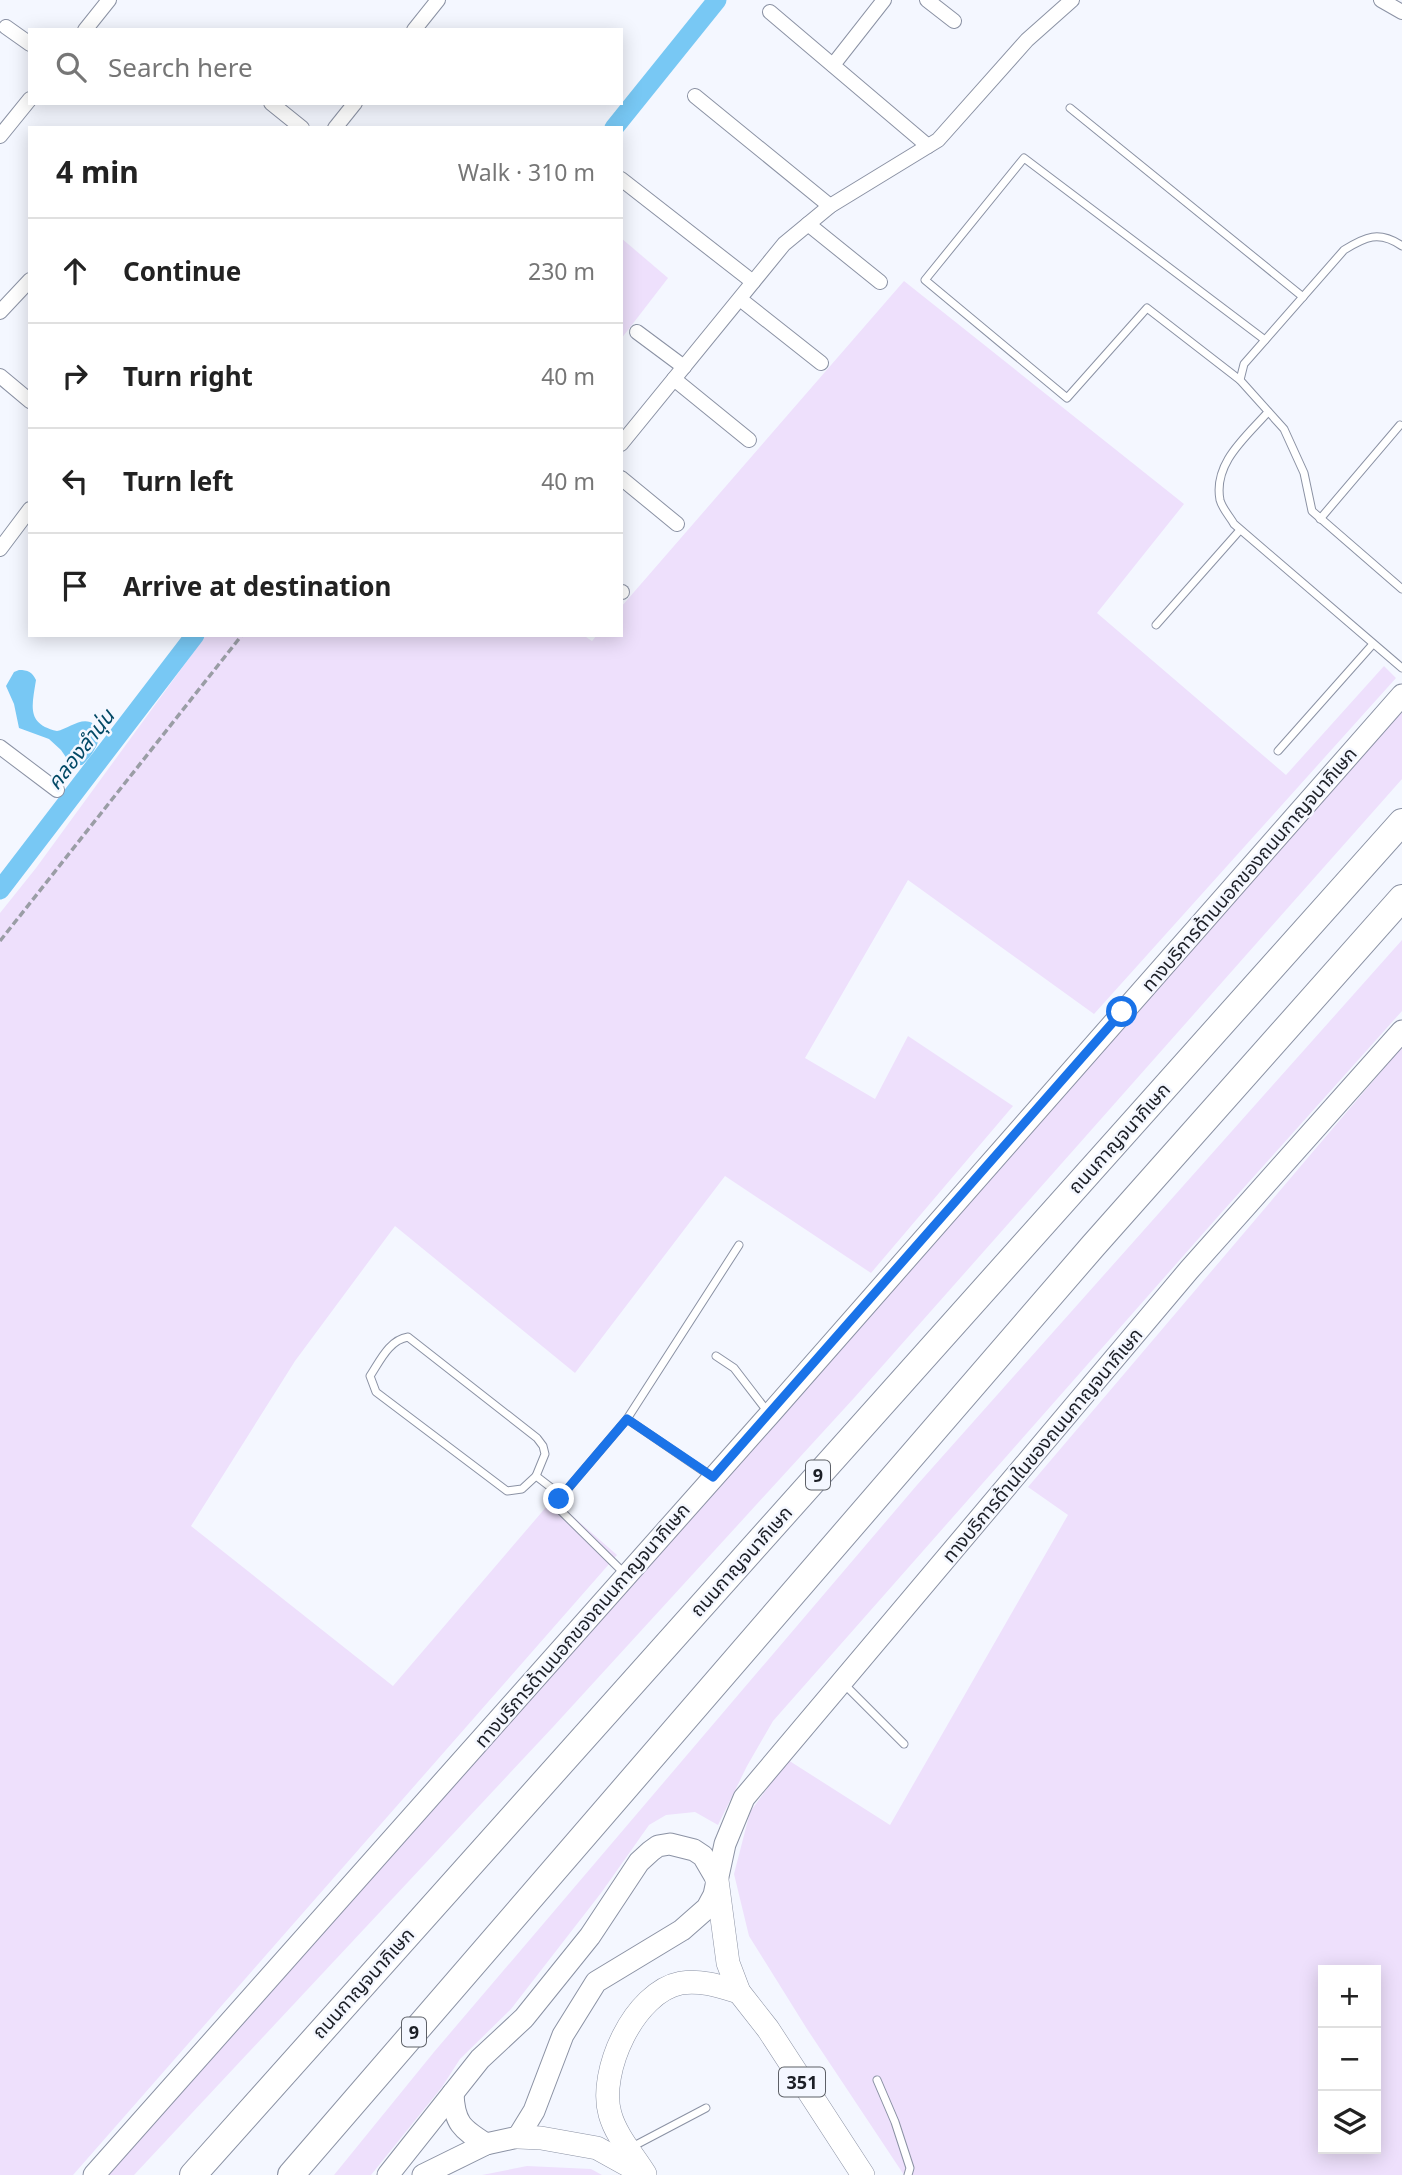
<!DOCTYPE html>
<html lang="en">
<head>
<meta charset="utf-8">
<style>
  :root { --surface:#fff; --page:#f6f6f6; --text:#222; --muted:#767676; --line:#e0e0e0 }
  body { margin:0; font-family:"Noto Sans","Noto Sans Thai",sans-serif; background:var(--page); color:var(--text) }
  .controls { position:absolute; right:21px; bottom:21px; display:grid; overflow:hidden; border-radius:0px; box-shadow:0 4px 18px #0003 }
  .controls button { width:63px; height:63px; display:grid; place-items:center; padding:0; border:0; border-bottom:2px solid var(--line); background:var(--surface); color:var(--text); font:35px sans-serif }
  .stop { position:absolute; width:21px; height:21px; margin:-16px; border:5px solid #1a73e8; border-radius:50%; background:#fff }
  .stop.end { background:#1a73e8; border-color:#fff; box-shadow:0 2px 7px #0008 }
  .list { margin:0; padding:0; list-style:none }
  h2 { display:flex; justify-content:space-between; align-items:center; height:91px; margin:0; padding:0 28px; font-size:30px }
  h2 small { font-size:23px; font-weight:400; color:var(--muted) }
  .list li { display:grid; grid-template-columns:46px 1fr auto; gap:21px; align-items:center; box-sizing:border-box; height:105px; padding:0 28px; border-top:2px solid var(--line) }
  .list b { display:block; font-size:26px; white-space:nowrap }
  .list em { font-size:23px; font-style:normal; color:var(--muted) }
  .icon { flex:none; width:38px; height:38px; fill:none; stroke:currentColor; stroke-width:2; stroke-linecap:round; stroke-linejoin:round }
  .map { position:relative; flex:none; width:1402px; height:2175px; overflow:hidden }
  .search { position:absolute; background:var(--surface); box-shadow:0 4px 18px #0003; left:28px; top:28px; width:595px; height:77px; display:flex; align-items:center; gap:18px; box-sizing:border-box; padding:0 24px; border-radius:0px; color:var(--muted); font-size:26px }
  .panel { position:absolute; background:var(--surface); box-shadow:0 4px 18px #0003; left:28px; top:126px; width:595px; height:511px; border-radius:0px }
  .map>svg:first-child { display:block }
  .green { fill:#eee0fc; fill-rule:evenodd }
  .water { fill:#78c8f4 }
  .lines { fill:none; stroke-linecap:round; stroke-linejoin:round }
  .canal { stroke:#78c8f4; stroke-width:19 }
  .service-casing { stroke:#8b92a4; stroke-width:9 }
  .minor-casing { stroke:#8b92a4; stroke-width:16 }
  .secondary-casing { stroke:#8b92a4; stroke-width:23 }
  .primary-casing { stroke:#8b92a4; stroke-width:24 }
  .motorway-casing { stroke:#8b92a4; stroke-width:28 }
  .path { stroke:#9a9da5; stroke-width:3.5; stroke-dasharray:7 3.5; stroke-linecap:butt }
  .service { stroke:#fff; stroke-width:7 }
  .minor { stroke:#fff; stroke-width:14 }
  .secondary { stroke:#fff; stroke-width:21 }
  .primary { stroke:#fff; stroke-width:23 }
  .motorway { stroke:#fff; stroke-width:26 }
  .route { stroke:#1a73e8; stroke-width:9 }
  .labels { text-anchor:middle; dominant-baseline:central; stroke-width:5; stroke-linejoin:round; paint-order:stroke }
  .shield { fill:#f4f7ff; stroke:#5d6067; stroke-width:2 }
  .shield-label { font-size:18px; font-weight:bold; fill:#1c1f26 }
  .street-label { font-size:19px; fill:#1c1f26; stroke:#f4f7ff }
  .water-label { font-size:21px; font-style:italic; fill:#034966; stroke:#f4f7ff }
</style>
</head>
<body>
<div class="map">
<svg width="1402" height="2175" viewBox="0 0 1402 2175">
  <rect width="100%" height="100%" fill="#f4f7ff"/>
  <g class="green">
    <path d="M621,238L668,278L621,339Z"/>
    <path d="M904,281L1184,504L1097,613L1286,775L1384,666L1396,678L1094,1014L908,880L805,1058L875,1099L908,1036L1013,1106L871,1273L725,1176L575,1373L395,1226L295,1361L191,1526L393,1686L553,1499L617,1555L73,2175H0V913L36,868L206,635H583L592,641L597,635H621V607Z"/>
    <path d="M1402,707V779L854,1398L553,1727L134,2175H105Z"/>
    <path d="M1402,940V1011L1222,1212L773,1721L747,1766L718,1825L695,1812L666,1815L649,1825L601,1893L511,2009L460,2059L442,2087L371,2175H334L434,2052L917,1485Z"/>
    <path d="M1402,1047V2175H904L807,2029L749,1936L734,1874L750,1812L788,1760L890,1825L1068,1515L1028,1487ZM1323,1970H1376V2149H1323Z"/>
    <path d="M527,2166L591,2169L602,2175H482Z"/>
  </g>
  <path class="water" d="M19,670C28,670 32,672 36,680C32,706 26,724 57,731C67,729 80,718 90,722C111,729 92,757 82,765L72,766L61,750L49,739L19,728L14,704L6,686L14,672Z"/>
  <g class="lines">
    <g class="canal">
      <path d="M614,128L717,0"/>
      <path d="M0,890L195,635"/>
    </g>
    <defs>
      <g id="service">
        <path d="M1070,108L1303,297"/>
        <path d="M1402,246C1379,230 1365,237 1344,250L1244,364L1240,380L1284,429L1304,473L1312,511L1402,589"/>
        <path d="M1240,380L1147,308L1067,398L925,280L1024,158L1265,340"/>
        <path d="M1268,412C1246,437 1213,463 1220,500C1222,508 1230,517 1234,524L1402,668"/>
        <path d="M1320,519L1400,425"/>
        <path d="M1156,625L1240,530"/>
        <path d="M1278,751L1373,644"/>
        <path d="M408,1337L537,1438L543,1446L545,1454L536,1476L522,1489L507,1491L376,1392L370,1376C380,1361 389,1340 408,1337Z"/>
        <path d="M716,1356L734,1368L767,1411"/>
        <path d="M627,1419L739,1245"/>
        <path d="M536,1476L562,1496"/>
        <path d="M624,1573L557,1507L559,1499L627,1419L712,1477"/>
        <path d="M843,1683L904,1744"/>
        <path d="M877,2080L895,2122L910,2168L908,2175"/>
        <path d="M630,2148L706,2108"/>
      </g>
      <g id="minor">
        <path d="M927,0L954,21"/>
        <path d="M1381,0L1402,12"/>
        <path d="M770,12L928,146"/>
        <path d="M6,27L30,44"/>
        <path d="M85,30L109,0"/>
        <path d="M414,30L438,0"/>
        <path d="M833,65L884,0"/>
        <path d="M695,96L830,206"/>
        <path d="M271,103L302,128"/>
        <path d="M335,128L355,103"/>
        <path d="M0,136L30,99"/>
        <path d="M621,179L753,282"/>
        <path d="M808,224L880,282"/>
        <path d="M740,299L821,363"/>
        <path d="M0,312L30,280"/>
        <path d="M637,332L684,367"/>
        <path d="M0,376L30,401"/>
        <path d="M674,379L749,440"/>
        <path d="M621,444L784,244L830,206L938,140L1027,40L1072,0"/>
        <path d="M621,478L677,524"/>
        <path d="M0,549L30,509"/>
        <path d="M621,592H622"/>
        <path d="M0,747L57,790"/>
      </g>
      <g id="secondary">
        <path d="M453,2093C454,2123 462,2129 486,2144"/>
        <path d="M94,2175L770,1414L1402,695"/>
        <path d="M388,2175L480,2059L524,2018L590,1936L639,1862L651,1851L658,1846L670,1844L694,1850L703,1856L717,1880"/>
        <path d="M423,2175L486,2144L518,2137L534,2111L563,2035L596,1982L682,1930L707,1908L714,1895L725,1844L744,1798L1189,1270L1402,1031"/>
      </g>
      <g id="primary">
        <path d="M717,1880L728,1963L739,1992L768,2029L863,2175"/>
        <path d="M518,2137L541,2138L597,2148L644,2174"/>
        <path d="M645,2174C634,2156 616,2136 610,2114C598,2072 634,1992 681,1983C701,1980 719,1986 739,1992"/>
      </g>
      <g id="motorway">
        <path d="M193,2175L1402,822"/>
        <path d="M291,2175L1093,1246L1402,898"/>
      </g>
    </defs>
    <use href="#service" class="service-casing"/>
    <use href="#minor" class="minor-casing"/>
    <use href="#secondary" class="secondary-casing"/>
    <use href="#primary" class="primary-casing"/>
    <use href="#motorway" class="motorway-casing"/>
    <path class="path" d="M0,941L242,635"/>
    <use href="#service" class="service"/>
    <use href="#minor" class="minor"/>
    <use href="#secondary" class="secondary"/>
    <use href="#primary" class="primary"/>
    <use href="#motorway" class="motorway"/>
  </g>
  <g class="lines">
    <path class="route" d="M559,1499L627,1419L713,1477L1122,1012"/>
  </g>
  <g class="labels">
    <g class="shield">
      <rect x="806" y="1460.5" width="24" height="29" rx="5"/>
      <rect x="402" y="2017.5" width="24" height="29" rx="5"/>
      <rect x="779" y="2067.5" width="46" height="29" rx="5"/>
    </g>
    <g class="shield-label">
      <text x="818" y="1475">9</text>
      <text x="414" y="2032">9</text>
      <text x="802" y="2082">351</text>
    </g>
    <g class="street-label">
      <text transform="translate(1249 869) rotate(-49)">ทางบริการด้านนอกของถนนกาญจนาภิเษก</text>
      <text transform="translate(1119 1138) rotate(-48)">ถนนกาญจนาภิเษก</text>
      <text transform="translate(1042 1445) rotate(-50)">ทางบริการด้านในของถนนกาญจนาภิเษก</text>
      <text transform="translate(741 1561) rotate(-48)">ถนนกาญจนาภิเษก</text>
      <text transform="translate(582 1625) rotate(-49)">ทางบริการด้านนอกของถนนกาญจนาภิเษก</text>
      <text transform="translate(363 1983) rotate(-48)">ถนนกาญจนาภิเษก</text>
    </g>
    <g class="water-label">
      <text transform="translate(80 749) rotate(-52)">คลองลำนุ่น</text>
    </g>
  </g>
</svg>
<div class="controls">
<button>+</button>
<button>−</button>
<button><svg class="icon" aria-label="layers" viewBox="0 0 24 24"><path d="M12 4l9 5-9 5-9-5zM3 14l9 5 9-5"/></svg></button>
</div>
<div class="stop" style="left:1122px;top:1012px"></div>
<div class="stop end" style="left:559px;top:1499px"></div>
<div class="search"><svg class="icon" aria-label="search" viewBox="0 0 24 24"><circle cx="10" cy="10" r="6"/><path d="M15 15l6 6"/></svg>Search here</div>
<section class="panel">
<h2>4 min<small>Walk · 310 m</small></h2>
<ul class="list">
<li><svg class="icon" aria-label="ahead" viewBox="0 0 24 24"><path d="M12 20V5M6 11l6-6 6 6"/></svg><div><b>Continue</b></div><em>230 m</em></li>
<li><svg class="icon" aria-label="right" viewBox="0 0 24 24"><path d="M7 20v-9h11M14 6l5 5-5 5"/></svg><div><b>Turn right</b></div><em>40 m</em></li>
<li><svg class="icon" aria-label="left" viewBox="0 0 24 24"><path d="M17 20v-9H6M10 6l-5 5 5 5"/></svg><div><b>Turn left</b></div><em>40 m</em></li>
<li><svg class="icon" aria-label="arrive" viewBox="0 0 24 24"><path d="M6 21V4h12l-3 4 3 4H6"/></svg><div><b>Arrive at destination</b></div></li>
</ul>
</section>
</div>
</body>
</html>
